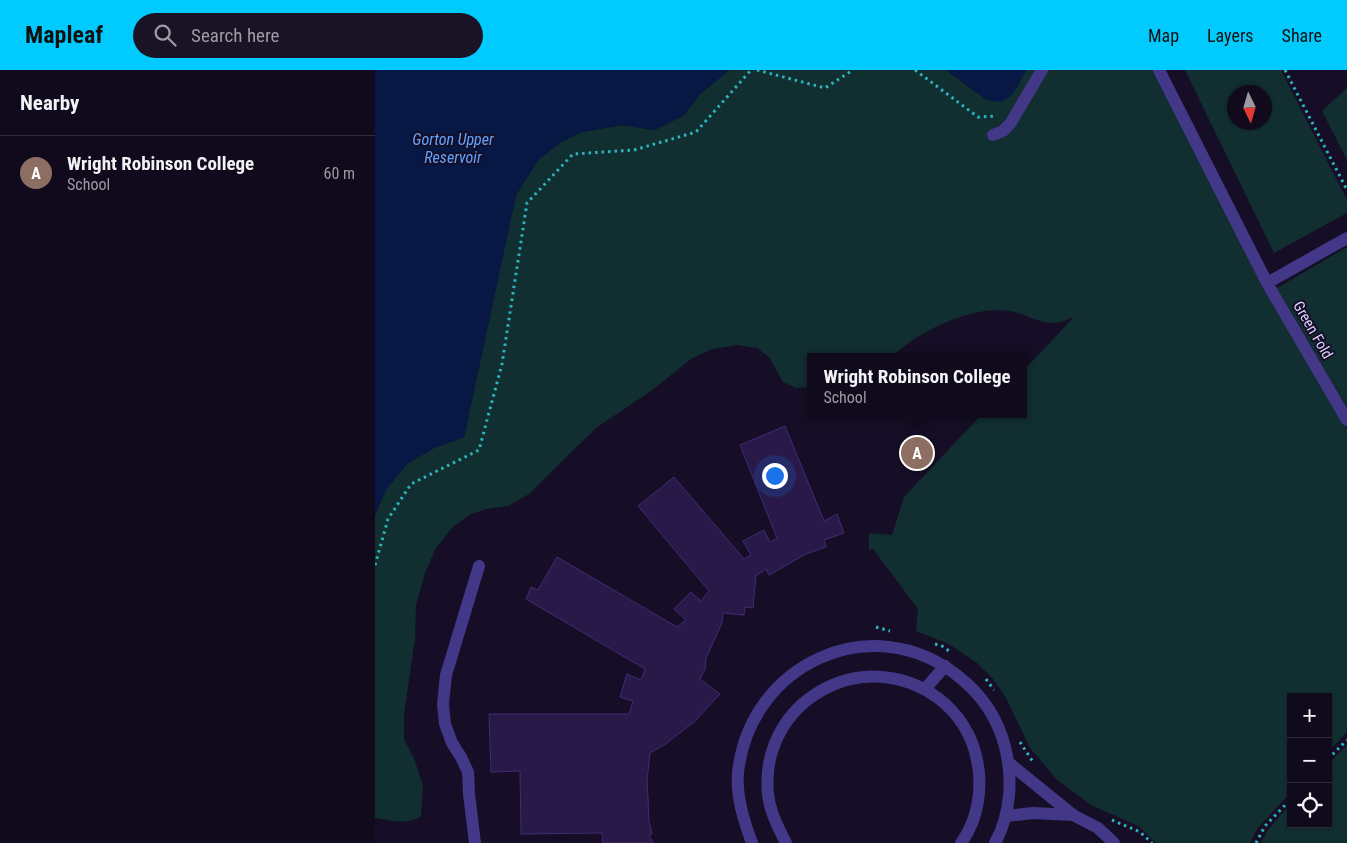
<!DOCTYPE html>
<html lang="en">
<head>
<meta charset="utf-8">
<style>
  :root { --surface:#100a1c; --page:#191325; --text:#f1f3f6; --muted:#9c9aa3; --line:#302b3b; --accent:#00cafe }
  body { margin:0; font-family:"Roboto Condensed",sans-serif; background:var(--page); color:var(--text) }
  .controls { position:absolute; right:15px; bottom:15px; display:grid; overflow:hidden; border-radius:0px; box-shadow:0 1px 4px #0004 }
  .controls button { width:45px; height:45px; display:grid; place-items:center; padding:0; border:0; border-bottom:1px solid var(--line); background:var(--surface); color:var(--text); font:25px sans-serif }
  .compass { position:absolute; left:852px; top:15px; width:45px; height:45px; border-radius:50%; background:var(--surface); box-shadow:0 1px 4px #0004; rotate:175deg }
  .you { position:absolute; left:399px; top:405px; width:18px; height:18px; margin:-12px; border:4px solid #fff; border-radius:50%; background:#1a73e8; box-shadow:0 0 0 8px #1a73e833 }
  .badge { display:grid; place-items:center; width:32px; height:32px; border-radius:50%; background:var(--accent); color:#fff; font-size:16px; font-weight:700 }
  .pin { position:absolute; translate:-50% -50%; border:2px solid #fff; box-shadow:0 1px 5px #0006 }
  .popup { position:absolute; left:432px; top:283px; width:220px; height:65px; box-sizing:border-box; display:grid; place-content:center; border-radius:0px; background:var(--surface); filter:drop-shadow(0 1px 4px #0005); font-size:16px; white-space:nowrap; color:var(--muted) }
  .popup b { font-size:19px; color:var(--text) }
  .popup::after { content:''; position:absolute; left:50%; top:100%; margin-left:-10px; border:10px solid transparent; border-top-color:var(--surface) }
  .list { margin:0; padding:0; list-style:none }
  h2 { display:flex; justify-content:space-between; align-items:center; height:65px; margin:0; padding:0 20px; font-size:21px }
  h2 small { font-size:16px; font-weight:400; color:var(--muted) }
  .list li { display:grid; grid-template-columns:32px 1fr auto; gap:15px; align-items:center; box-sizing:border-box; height:75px; padding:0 20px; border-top:1px solid var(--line) }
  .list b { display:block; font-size:19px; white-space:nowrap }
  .list p { margin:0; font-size:16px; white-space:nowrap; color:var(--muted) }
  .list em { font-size:16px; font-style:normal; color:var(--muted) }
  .icon { flex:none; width:28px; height:28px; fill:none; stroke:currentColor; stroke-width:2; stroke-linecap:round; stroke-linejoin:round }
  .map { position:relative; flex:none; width:972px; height:773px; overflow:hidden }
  header { display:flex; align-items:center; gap:30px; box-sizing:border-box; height:70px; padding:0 25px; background:var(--accent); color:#111 }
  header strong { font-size:24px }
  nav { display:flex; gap:28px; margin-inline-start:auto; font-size:18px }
  .search { width:350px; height:45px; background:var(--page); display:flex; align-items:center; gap:12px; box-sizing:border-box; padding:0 18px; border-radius:28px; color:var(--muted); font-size:19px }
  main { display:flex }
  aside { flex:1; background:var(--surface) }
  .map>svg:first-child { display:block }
  .green { fill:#112e30; fill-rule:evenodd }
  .water { fill:#081845 }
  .building { fill:#281948; stroke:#412b75 }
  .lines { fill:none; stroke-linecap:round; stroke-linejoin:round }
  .path { stroke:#2bb5bc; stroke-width:3; stroke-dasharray:2.5 4; stroke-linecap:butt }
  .minor { stroke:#433787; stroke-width:12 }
  .labels { text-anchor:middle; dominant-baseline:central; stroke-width:4; stroke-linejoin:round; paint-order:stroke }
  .street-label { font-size:15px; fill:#ddd3ff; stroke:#150e26 }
  .water-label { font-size:16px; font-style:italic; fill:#61a5ff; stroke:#150e26 }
</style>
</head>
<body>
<header>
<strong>Mapleaf</strong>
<div class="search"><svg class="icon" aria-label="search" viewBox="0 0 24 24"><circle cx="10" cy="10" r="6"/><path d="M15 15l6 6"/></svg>Search here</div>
<nav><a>Map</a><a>Layers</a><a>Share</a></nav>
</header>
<main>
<aside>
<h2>Nearby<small></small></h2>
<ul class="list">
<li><span class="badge" style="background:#8d6e63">A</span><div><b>Wright Robinson College</b><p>School</p></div><em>60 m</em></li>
</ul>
</aside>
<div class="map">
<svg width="972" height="773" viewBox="0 0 972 773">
  <rect width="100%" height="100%" fill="#150e26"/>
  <g class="green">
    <path d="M354,0H571L612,30L635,27L651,0H781L887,217L972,359V662L953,682V627H916V722L882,759L875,773H781L763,756L716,735L682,710L655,678L631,628L618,609L602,593L574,574L541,561L543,539L498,479L494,480V463L517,465L529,427L607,344H648V301L699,247C695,248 690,251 685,252C669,256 655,246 640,242C599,233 546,260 516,287H436V317L421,318L408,312L394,287L382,278L362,275L337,279L316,289L276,321L221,358L154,424L133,436L111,439L94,445L77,458L61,478L50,503L41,535L40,568L29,645V669L40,691L48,716L46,746C31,756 17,750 0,748V445L12,418L33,393L59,378L89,367L141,125L163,90L186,72L207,62L247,55L280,60L309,45L324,25Z"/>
    <path d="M810,0H906L972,130V143L899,183ZM859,22H889V52H859Z"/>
    <path d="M972,18V90L947,41Z"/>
    <path d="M972,177V337L902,218Z"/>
    <path d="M972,675V773H886L892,761L916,733V754H953V694Z"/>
  </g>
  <g class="water">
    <path d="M0,0H354L324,25L309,45L280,60L247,55L207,62L186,72L163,90L141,125L89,367L59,378L33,393L12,418L0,445Z"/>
    <path d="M571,0H651L641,19L635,27L626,32L612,30Z"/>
  </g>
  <path class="building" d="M410,356L449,451L462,444L469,463L449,470L451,477L431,484L394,505L391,499L381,506L378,538L370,537L369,545L348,543L347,553L331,588L330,599L325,609L345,624L319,652L289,675L275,683L272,711L273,728L274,751L277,764L274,765L278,773H228L227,763L146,764L145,701L116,702L114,644H254L258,631L245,627L252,604L266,610L270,599L151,529L156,517L163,520L182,487L302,557L311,550L299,539L316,522L326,531L334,521L263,436L299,407L369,489L376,485L368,471L389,460L395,472L402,468L365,375Z"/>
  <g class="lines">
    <g class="path">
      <path d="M382,0L450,18L478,0"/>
      <path d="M540,0L603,47L621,46"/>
      <path d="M910,0L972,120"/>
      <path d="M0,495L13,449L36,414L104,380L127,294L152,133L198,84L259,80L321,62L376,0"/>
      <path d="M501,557L515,561"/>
      <path d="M560,574L567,576L574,581"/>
      <path d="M611,609L619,620"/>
      <path d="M645,672L658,692"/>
      <path d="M953,689L972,670"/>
      <path d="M737,750L765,762L777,773"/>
      <path d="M881,773L890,756L916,729"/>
    </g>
    <g class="minor">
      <path d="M784,0L892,213L972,350"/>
      <path d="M618,65L628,61L635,54L667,0"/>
      <path d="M892,213L972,168"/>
      <path d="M550,619L570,596"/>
      <path d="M634,693L698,745L723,758L739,773"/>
      <path d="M631,746L658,743L698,745"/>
      <path d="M100,773L94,724L93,702L86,687L77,673L70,654L68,634L71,605L104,496"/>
      <path d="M377,773C369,751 361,727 363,703C374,595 496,537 583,606C606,624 623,649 630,677C638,708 636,744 620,773"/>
      <path d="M411,773C403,757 395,742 393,724C384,631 488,573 563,628C583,643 597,665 602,690C608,718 603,750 586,773"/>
    </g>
  </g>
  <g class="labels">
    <g class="street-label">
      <text transform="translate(938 260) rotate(60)">Green Fold</text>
    </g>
    <g class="water-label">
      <text x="78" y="69">Gorton Upper<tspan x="78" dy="18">Reservoir</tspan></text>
    </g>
  </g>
</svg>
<div class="controls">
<button>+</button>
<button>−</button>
<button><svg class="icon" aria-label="locate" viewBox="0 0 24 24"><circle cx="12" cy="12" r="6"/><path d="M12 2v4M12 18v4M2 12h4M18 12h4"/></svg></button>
</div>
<svg class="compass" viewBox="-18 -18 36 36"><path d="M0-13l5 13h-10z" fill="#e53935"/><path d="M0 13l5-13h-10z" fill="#9c9aa3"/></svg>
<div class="you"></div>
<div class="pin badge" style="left:542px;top:383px;background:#8d6e63">A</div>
<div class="popup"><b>Wright Robinson College</b>School</div>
</div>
</main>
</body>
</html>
